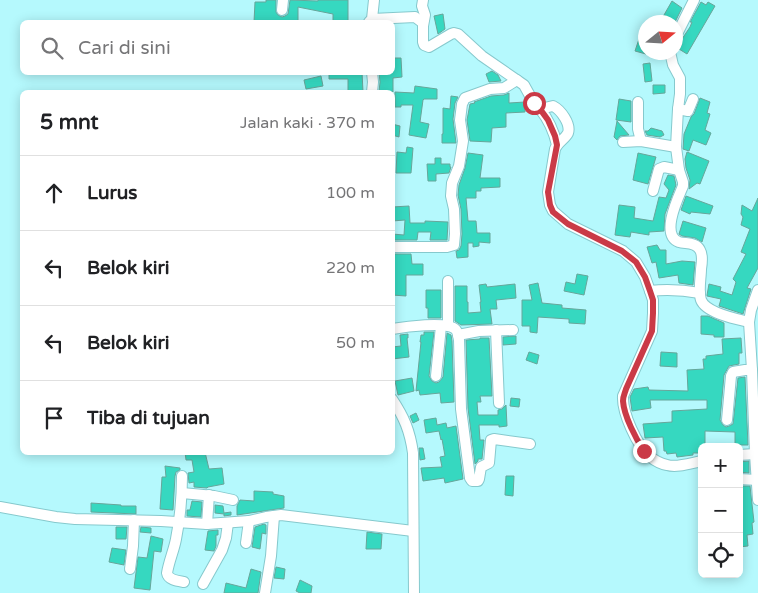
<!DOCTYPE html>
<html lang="id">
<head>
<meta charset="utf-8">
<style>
  :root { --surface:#fff; --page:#f2f2f2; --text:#202124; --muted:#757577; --line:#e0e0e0 }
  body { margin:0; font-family:"Varela Round",sans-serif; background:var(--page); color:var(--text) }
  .controls { position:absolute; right:15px; bottom:15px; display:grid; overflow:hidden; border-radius:8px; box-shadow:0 2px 12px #0003 }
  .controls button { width:45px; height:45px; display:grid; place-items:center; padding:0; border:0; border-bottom:1px solid var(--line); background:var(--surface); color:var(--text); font:25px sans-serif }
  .compass { position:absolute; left:638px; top:15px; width:45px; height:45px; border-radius:50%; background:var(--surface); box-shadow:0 2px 12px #0003; rotate:72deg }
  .stop { position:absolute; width:15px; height:15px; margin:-11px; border:4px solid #ca3a47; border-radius:50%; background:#fff }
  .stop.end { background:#ca3a47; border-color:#fff; box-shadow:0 1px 5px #0008 }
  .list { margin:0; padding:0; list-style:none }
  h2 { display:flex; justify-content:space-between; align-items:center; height:65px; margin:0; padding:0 20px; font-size:21px }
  h2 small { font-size:16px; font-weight:400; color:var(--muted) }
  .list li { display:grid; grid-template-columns:32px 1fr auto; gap:15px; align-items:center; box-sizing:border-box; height:75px; padding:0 20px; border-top:1px solid var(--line) }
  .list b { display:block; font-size:19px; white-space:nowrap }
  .list em { font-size:16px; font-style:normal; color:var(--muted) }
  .icon { flex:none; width:28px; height:28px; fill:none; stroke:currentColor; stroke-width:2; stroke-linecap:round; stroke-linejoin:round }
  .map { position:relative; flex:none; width:758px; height:593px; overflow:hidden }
  .search { position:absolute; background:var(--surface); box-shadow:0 2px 12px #0003; left:20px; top:20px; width:375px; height:55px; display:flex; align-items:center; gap:12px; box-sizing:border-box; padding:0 18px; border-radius:8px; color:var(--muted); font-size:19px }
  .panel { position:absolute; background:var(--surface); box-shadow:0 2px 12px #0003; left:20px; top:90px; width:375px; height:365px; border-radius:8px }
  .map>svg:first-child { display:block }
  .building { fill:#36d8c0; stroke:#67a69a }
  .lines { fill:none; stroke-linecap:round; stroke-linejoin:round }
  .minor-casing { stroke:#86c9cd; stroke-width:12 }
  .minor { stroke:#fff; stroke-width:10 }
  .route { stroke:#ca3a47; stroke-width:6 }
</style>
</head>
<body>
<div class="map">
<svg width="758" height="593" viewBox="0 0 758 593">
  <rect width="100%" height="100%" fill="#b5f9fd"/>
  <g class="building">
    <path d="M266,0H276V12L278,15L282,17L285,16L288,14L290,0L318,1V0H348V22L333,21V14L298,7V22H254L255,2H266Z"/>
    <path d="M672,1L682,8L675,22H660Z"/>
    <path d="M701,2L706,5L708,2L715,6L687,54L679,49L682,44L679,42L682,39L690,27L692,22H690Z"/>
    <path d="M443,14L445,29L438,34L434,16Z"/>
    <path d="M646,30V54L635,51L639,39L641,40Z"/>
    <path d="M392,58H401L402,77L393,78V92H379L380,82L379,72H392Z"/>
    <path d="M650,63L652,81L645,82L643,64Z"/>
    <path d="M492,71L498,75L501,81L489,82L486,74Z"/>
    <path d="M329,72H362L363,92H348V79H329Z"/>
    <path d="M321,76L323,86L306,89L304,80Z"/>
    <path d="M653,85H665V93L653,94Z"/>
    <path d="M415,86L437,89V99H424L423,100L420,122L429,124L426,138L409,135L413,105H401V107H395V92L414,93Z"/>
    <path d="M509,93V103L525,102V112L506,113V127L492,128L491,142L470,141L467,120L470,104L475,103L474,102L491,96L504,95Z"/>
    <path d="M451,96L458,97L455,103L453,119L456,143H442V134H443V108L450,109Z"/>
    <path d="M700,98L710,102L707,113L710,114L705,130L711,133L706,145L693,140L689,151L683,149L684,134L691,117L694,114Z"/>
    <path d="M619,99L631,101V122L616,120Z"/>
    <path d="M617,121L629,135L620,136L617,140L614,137Z"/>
    <path d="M392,124L400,126L399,137L392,135Z"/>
    <path d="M651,128L662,131L664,135L660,137L647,135L645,131H648Z"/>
    <path d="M407,147L413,148L411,173H396L397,152L406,153Z"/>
    <path d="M687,152L709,161L700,184L697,183L689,189L690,180L686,168L685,159Z"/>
    <path d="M468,153L483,155L480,178H500V187L481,188V191H476V198H466L468,221H476L477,233H490V243L479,242V246L473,247V243H468V257L457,258L456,251L459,250L461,246L462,234L461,209L458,195L459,185L465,168Z"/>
    <path d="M638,153L656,157L648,184L633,180Z"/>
    <path d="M435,158H441V164H450V167H451L449,173L436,174V181H428L427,164H435Z"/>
    <path d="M668,175L674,176L676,185L665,214L664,231L649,232V235L631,232L630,237L615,235L619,205L635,207L634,218L653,221L659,197L666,198L669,190L664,184Z"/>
    <path d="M686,196L713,206L710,214L691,212L690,214L681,210Z"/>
    <path d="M758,198V268L747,288L751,289L743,314L719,306L721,299L707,296V295L709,284L721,287L720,291L732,295L736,282L733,279L746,254L741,252L750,229L741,225L743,217L741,214L742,205L752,211Z"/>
    <path d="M409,206L410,223H425V221L448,222L447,240H430L431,232H418L417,240H392V234L404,235L405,220L392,221V207Z"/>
    <path d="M683,221L706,228L702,242L695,238L682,236L679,234Z"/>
    <path d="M657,245L660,250H666V264L682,261L695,262L693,285L679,283L678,275L659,278L656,262L652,263L647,247Z"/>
    <path d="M393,254H411L412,264H423V275H406V296L392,295Z"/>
    <path d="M577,274L588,276L584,295L564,291L566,282L575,284Z"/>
    <path d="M538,283L542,303L562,305V308L586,310L585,324L569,323V319L538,317L537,333L530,332V326H522V300H532L529,285Z"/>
    <path d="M486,284L487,287L515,284L516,298L496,300L497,309H490L492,324L461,325L455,321V286H467V302H468V313L481,312L480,302H481L479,285Z"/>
    <path d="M426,290H441V318H428V308H426Z"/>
    <path d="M701,316H708L724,323V337H714V335L701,334Z"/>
    <path d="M424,332H434L429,376L432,381L436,383L439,382L443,377L447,333L451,335L452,341L454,402L441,403L440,393L420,395L419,390L416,391L421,342H420L421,335H424Z"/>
    <path d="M408,334V338H407L409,357L392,359V347L401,346L400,335Z"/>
    <path d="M516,336V344L503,345V337Z"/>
    <path d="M480,338H489L492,396H480L481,402H477L478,415H498V410L502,409L506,405L507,426L499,427V425H479L480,440H484L482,459H478V461L475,464L468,408L466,340L480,339Z"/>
    <path d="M741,338L742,353H739V364L729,366L724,375L720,420L723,425L726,427L729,426L733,424L738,378L745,377L748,445H735V432L705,431V447H702V453H693V455L677,457L676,453L667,454L666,451H664L663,437L645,438L643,424L672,422V411L707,409V400H650L651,408L632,411L630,397L634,389L648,387L649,390L688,391L687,370L704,369L703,359H706V356L723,354L722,339Z"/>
    <path d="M529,352L539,355L537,364L526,360Z"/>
    <path d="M661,352L677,353V367L660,366Z"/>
    <path d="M412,378L414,391L398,395L395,381Z"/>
    <path d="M511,398L520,399L519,407L510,406Z"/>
    <path d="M416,413L419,420L413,423L410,416Z"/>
    <path d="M436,418L437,425L446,423L447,428L456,426L463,479L445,483L444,478L423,481L421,468L442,467L440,457L445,456L442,439L441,440L439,431L426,433L424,420Z"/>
    <path d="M419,448H423L425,459L420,460Z"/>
    <path d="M185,452H205L209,469L222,468L224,484L208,487L207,488L194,487V482L189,483L188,473L194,472L192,460H186Z"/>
    <path d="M749,461V473L739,472V462Z"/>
    <path d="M165,466L180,468V470L176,472L175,476L173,510L160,509L162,477H166Z"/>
    <path d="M506,476H514L513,496L505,495Z"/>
    <path d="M739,486H750L754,522L752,523L753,534L747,535L748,546L739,547V537H741L739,529Z"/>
    <path d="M254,491L273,492V494L284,496V508L237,515V506L240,500L254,501Z"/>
    <path d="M192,501L202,502L201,517L187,516V510H190Z"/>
    <path d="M91,503L121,505V506H136V514L91,512Z"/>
    <path d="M215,505L223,506L224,513L231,512V515L224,516V514L215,513Z"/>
    <path d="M264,524L266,525V534L262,533L260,549L252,547L255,527Z"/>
    <path d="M116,527H127L126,539H116Z"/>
    <path d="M141,527L151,528V533L140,532Z"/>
    <path d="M218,530V535H216V546L214,551L205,550L208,531Z"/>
    <path d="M367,532L382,534L381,549H366Z"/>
    <path d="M151,536L163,539L161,552L154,551L150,590L134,588L138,557L147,558Z"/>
    <path d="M112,548L126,550L124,565L109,562Z"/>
    <path d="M276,567L285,569L284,579L274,578Z"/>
    <path d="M251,569L261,572L258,593H224L226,583L246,588Z"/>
    <path d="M300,580L312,586L311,593H300L296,591Z"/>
  </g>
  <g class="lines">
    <defs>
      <g id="minor">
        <path d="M423,0L422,6L425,15L423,26V42L424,45L429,47L451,34L454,33L458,34L482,56L524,85L534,103L540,109L553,106C561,110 571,124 568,133C565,139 558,142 555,149L548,192L550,205L553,211L568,224L623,251L636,262L645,277L650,291L653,300V313L652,331L623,396C622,413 637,445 649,456C654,460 661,464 667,465C677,468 691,463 702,461"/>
        <path d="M282,10L283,0"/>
        <path d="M372,19L415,17L423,23"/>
        <path d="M369,22L372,19L374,0"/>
        <path d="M676,36L694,0"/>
        <path d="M670,52L673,65L680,78V94L678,109L676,147L679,170L683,182V186C678,198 660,235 679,242C686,244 696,242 700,250C703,255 702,263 701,269C701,278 698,291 701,300C706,313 736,319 749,322"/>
        <path d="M372,92L373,82L372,72"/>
        <path d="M638,102V129L641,141"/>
        <path d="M540,109C549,120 554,132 557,145"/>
        <path d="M678,109L688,111L693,99"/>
        <path d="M623,142L641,141L676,147"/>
        <path d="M653,191L659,169L664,167L679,170"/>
        <path d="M392,247H447L454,245L455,234L454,209L451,196L452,183L459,166L463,141L460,120L462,104L465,98L490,89L504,88L517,80"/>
        <path d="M758,290L751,310L749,322L752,370L755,454L758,500"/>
        <path d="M650,291C668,289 683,290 700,293"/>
        <path d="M448,326V281"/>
        <path d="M392,329C404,327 447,321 455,329C458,331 458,336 459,340L461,409L470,478L472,481H478L479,479L481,467L489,463L491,440L494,439L530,444"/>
        <path d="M496,330L499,403"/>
        <path d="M458,335L479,331L513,330"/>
        <path d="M436,376L441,326"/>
        <path d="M392,399C404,417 410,431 413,453L414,593"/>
        <path d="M727,420L731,376L733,372L745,370H752"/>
        <path d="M739,455L755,454"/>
        <path d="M182,476C182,497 180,519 176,539C174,550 169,561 167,573C168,580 178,581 184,582"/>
        <path d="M739,479L758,480"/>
        <path d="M182,493L214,496L233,500"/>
        <path d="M0,507L56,517L75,519L161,521L207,524L249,521L266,517L281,515L413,531"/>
        <path d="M207,524L209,495"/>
        <path d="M246,543L249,521"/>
        <path d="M130,569L133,546L134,520"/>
        <path d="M203,584L222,550L226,538L228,523"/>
        <path d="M265,593L271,556L274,516"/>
      </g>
    </defs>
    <use href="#minor" class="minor-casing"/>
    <use href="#minor" class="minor"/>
  </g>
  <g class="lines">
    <path class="route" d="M534,103L540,109L548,120L555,136L557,145L548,192L550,205L553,212L568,224L622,251L636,262L645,277L650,291L653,300V313L652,331L626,389C625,393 623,396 623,401C624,416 636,439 644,451"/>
  </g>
</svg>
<div class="controls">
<button>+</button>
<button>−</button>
<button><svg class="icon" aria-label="locate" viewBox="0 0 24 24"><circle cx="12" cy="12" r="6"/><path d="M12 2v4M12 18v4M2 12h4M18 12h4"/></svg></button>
</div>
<svg class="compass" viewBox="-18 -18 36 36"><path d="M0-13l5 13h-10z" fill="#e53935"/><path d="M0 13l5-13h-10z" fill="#757577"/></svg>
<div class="stop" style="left:534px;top:103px"></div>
<div class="stop end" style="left:644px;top:451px"></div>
<div class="search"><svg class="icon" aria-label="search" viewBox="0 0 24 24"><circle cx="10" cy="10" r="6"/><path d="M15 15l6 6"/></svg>Cari di sini</div>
<section class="panel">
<h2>5 mnt<small>Jalan kaki · 370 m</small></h2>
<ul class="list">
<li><svg class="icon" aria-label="ahead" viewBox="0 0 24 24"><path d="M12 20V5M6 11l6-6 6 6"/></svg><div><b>Lurus</b></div><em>100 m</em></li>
<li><svg class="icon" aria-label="left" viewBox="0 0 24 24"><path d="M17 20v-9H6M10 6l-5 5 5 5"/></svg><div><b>Belok kiri</b></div><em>220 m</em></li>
<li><svg class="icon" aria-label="left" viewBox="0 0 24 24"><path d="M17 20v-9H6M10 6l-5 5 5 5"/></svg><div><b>Belok kiri</b></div><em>50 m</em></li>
<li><svg class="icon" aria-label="arrive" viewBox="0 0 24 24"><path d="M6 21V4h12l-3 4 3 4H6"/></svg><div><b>Tiba di tujuan</b></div></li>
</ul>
</section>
</div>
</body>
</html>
